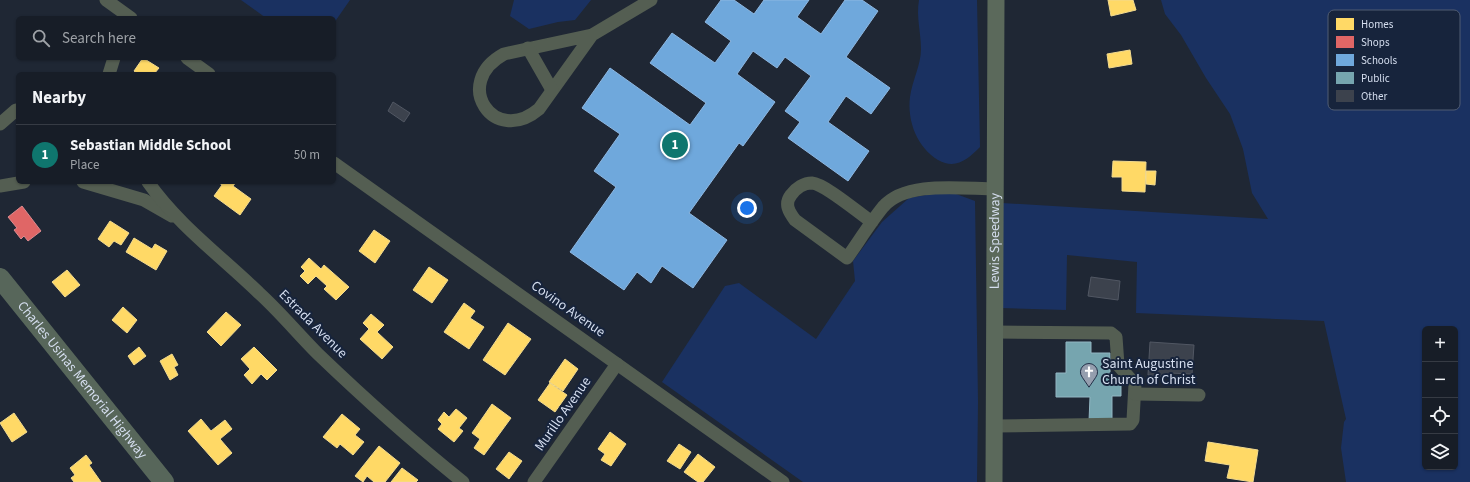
<!DOCTYPE html>
<html lang="en">
<head>
<meta charset="utf-8">
<style>
  :root { --surface:#171d27; --page:#20262f; --text:#f1f3f6; --muted:#9ea2a7; --line:#363b44; --accent:#0f766e }
  body { margin:0; font-family:"Source Sans 3",sans-serif; background:var(--page); color:var(--text) }
  .controls { position:absolute; right:12px; bottom:12px; display:grid; overflow:hidden; border-radius:6px; box-shadow:0 1px 3px #0004 }
  .controls button { width:36px; height:36px; display:grid; place-items:center; padding:0; border:0; border-bottom:1px solid var(--line); background:var(--surface); color:var(--text); font:20px sans-serif }
  .you { position:absolute; left:747px; top:208px; width:14px; height:14px; margin:-10px; border:3px solid #fff; border-radius:50%; background:#1a73e8; box-shadow:0 0 0 6px #1a73e833 }
  .badge { display:grid; place-items:center; width:26px; height:26px; border-radius:50%; background:var(--accent); color:#fff; font-size:13px; font-weight:700 }
  .pin { position:absolute; translate:-50% -50%; border:2px solid #fff; box-shadow:0 1px 4px #0006 }
  .list { margin:0; padding:0; list-style:none }
  h2 { display:flex; justify-content:space-between; align-items:center; height:52px; margin:0; padding:0 16px; font-size:17px }
  h2 small { font-size:13px; font-weight:400; color:var(--muted) }
  .list li { display:grid; grid-template-columns:26px 1fr auto; gap:12px; align-items:center; box-sizing:border-box; height:60px; padding:0 16px; border-top:1px solid var(--line) }
  .list b { display:block; font-size:15px; white-space:nowrap }
  .list p { margin:0; font-size:13px; white-space:nowrap; color:var(--muted) }
  .list em { font-size:13px; font-style:normal; color:var(--muted) }
  .icon { flex:none; width:22px; height:22px; fill:none; stroke:currentColor; stroke-width:2; stroke-linecap:round; stroke-linejoin:round }
  .map { position:relative; flex:none; width:1470px; height:482px; overflow:hidden }
  .search { position:absolute; background:var(--surface); box-shadow:0 1px 3px #0004; left:16px; top:16px; width:320px; height:44px; display:flex; align-items:center; gap:10px; box-sizing:border-box; padding:0 14px; border-radius:6px; color:var(--muted); font-size:15px }
  .panel { position:absolute; background:var(--surface); box-shadow:0 1px 3px #0004; left:16px; top:72px; width:320px; height:112px; border-radius:6px }
  .map>svg:first-child { display:block }
  .green { fill:#1a3161; fill-rule:evenodd }
  .homes { fill:#ffd966; stroke:#f2da8f }
  .shops { fill:#e06666; stroke:#dd8a8f }
  .schools { fill:#6fa8dc; stroke:#8eb8e2 }
  .public { fill:#76a5af; stroke:#92b6c2 }
  .building { fill:#3c424d; stroke:#515763 }
  .lines { fill:none; stroke-linecap:round; stroke-linejoin:round }
  .minor { stroke:#545e52; stroke-width:13 }
  .major { stroke:#5b695b; stroke-width:17 }
  .highway { stroke:#57665a; stroke-width:20 }
  .labels { text-anchor:middle; dominant-baseline:central; stroke-width:4; stroke-linejoin:round; paint-order:stroke }
  .street-label { font-size:14px; fill:#d5deef; stroke:#17243c }
  .poi-label { font-size:14px; fill:#d5deef; stroke:#17243c; text-anchor:start }
  .key { fill:#17243c; stroke:#505c72; stroke-width:1 }
  .key-label { font-size:11px; fill:#d5deef }
</style>
</head>
<body>
<div class="map">
<svg width="1470" height="482" viewBox="0 0 1470 482">
  <rect width="100%" height="100%" fill="#1f2734"/>
  <g class="green">
    <path d="M241,0H350L334,23V18H266Z"/>
    <path d="M514,0H591L575,20L558,22L529,29L510,16Z"/>
    <path d="M919,0H977L980,147C968,159 956,170 938,160C917,147 907,121 910,97C912,81 921,65 921,49C921,32 916,17 919,0Z"/>
    <path d="M1161,0H1470V482H1346L1341,448L1344,422L1346,419L1324,321L1136,313L1137,262L1067,255L1066,310L1001,308L1002,203L1268,219L1252,193L1243,149L1230,114L1206,78L1181,35L1165,14ZM1425,329H1455V467H1425Z"/>
    <path d="M948,191L975,201L978,402L977,482H803L662,382L725,286L739,283L816,339L855,281L853,261L882,222L909,198Z"/>
  </g>
  <g class="homes">
    <path d="M1108,0H1133L1136,10L1111,16Z"/>
    <path d="M1130,50L1132,64L1109,68L1107,54Z"/>
    <path d="M143,58L159,68L154,74H138L134,71Z"/>
    <path d="M1113,161L1146,162L1145,192L1122,191V177H1112Z"/>
    <path d="M1146,171H1156L1155,185L1146,184Z"/>
    <path d="M218,182H236L233,186L251,199L240,215L214,196L222,185Z"/>
    <path d="M110,221L129,233L121,245L114,241L109,247L98,239Z"/>
    <path d="M374,230L390,241L375,263L359,251Z"/>
    <path d="M134,238L152,249L155,244L167,251L156,270L126,252Z"/>
    <path d="M309,258L321,269L324,265L349,287L336,300L324,289L327,286L316,276L308,284L300,276L305,271L301,267Z"/>
    <path d="M429,267L448,280L432,303L413,290Z"/>
    <path d="M67,270L80,285L65,297L52,282Z"/>
    <path d="M464,303L475,311L470,318L484,327L469,349L444,332Z"/>
    <path d="M123,307L137,320L127,333L112,320Z"/>
    <path d="M226,312L241,325L221,346L207,332Z"/>
    <path d="M371,314L384,325L377,332L393,347L382,359L360,339L369,329L363,323Z"/>
    <path d="M508,323L531,339L505,375L483,360Z"/>
    <path d="M139,347L146,356L134,365L128,356Z"/>
    <path d="M254,347L277,370L267,380L261,374L252,384L244,375L250,369L241,359Z"/>
    <path d="M172,354L178,365L174,367L178,375L170,380L160,361Z"/>
    <path d="M565,359L578,369L563,391L549,382Z"/>
    <path d="M550,383L567,395L555,412L538,400Z"/>
    <path d="M492,404L511,418L484,455L474,448L480,439L472,433Z"/>
    <path d="M456,409L467,418L459,428L463,431L454,442L438,429L442,424L438,420L444,412L449,417Z"/>
    <path d="M14,413L27,432L12,442L0,423Z"/>
    <path d="M342,414L360,429L355,435L364,442L353,455L340,444L337,448L323,437Z"/>
    <path d="M201,419L211,431L225,420L232,429L220,439L232,453L218,465L188,431Z"/>
    <path d="M610,432L626,444L611,466L601,460L605,454L598,449Z"/>
    <path d="M1208,442L1258,450L1253,482L1227,478L1230,465L1205,461Z"/>
    <path d="M679,444L691,452L680,469L667,461Z"/>
    <path d="M379,446L400,463L385,482H374L367,476L363,482L355,476Z"/>
    <path d="M509,452L522,461L509,479L496,469Z"/>
    <path d="M698,454L715,467L703,482H698L684,472Z"/>
    <path d="M86,455L92,463L89,465L101,482H74L71,478L75,475L70,468Z"/>
    <path d="M402,468L418,480L416,482H391Z"/>
  </g>
  <path class="shops" d="M22,206L41,231L28,241L24,236L21,239L14,230L17,228L8,217Z"/>
  <path class="schools" d="M721,0H734L754,14L764,0H809L797,17L821,34L845,0H862L878,11L846,57L890,88L871,114L846,96L828,122L869,151L848,181L788,138L800,122L785,111L811,76L785,57L777,68L753,51L737,74L775,102L743,146L739,143L689,213L727,240L693,288L662,266L651,283L637,272L624,290L570,252L616,187L594,171L620,134L582,108L610,68L690,125L706,103L650,63L672,33L715,63L731,41L705,22Z"/>
  <path class="public" d="M1066,342H1091V353H1110V377H1121V396H1112V421H1089L1090,397H1056V373H1066Z"/>
  <g class="building">
    <path d="M393,102L410,113L404,122L388,111Z"/>
    <path d="M1091,277L1120,281L1118,300L1088,296Z"/>
    <path d="M1150,342L1194,345L1192,374L1170,373V377L1148,375Z"/>
  </g>
  <g class="lines">
    <g class="minor">
      <path d="M106,0L131,18"/>
      <path d="M592,35L539,109C494,147 451,83 504,54L592,35L651,0"/>
      <path d="M528,48L552,90"/>
      <path d="M187,58L209,74"/>
      <path d="M109,74L114,58"/>
      <path d="M0,124L16,110L18,113"/>
      <path d="M334,163L783,482"/>
      <path d="M83,182L144,200L172,216"/>
      <path d="M148,182C178,225 222,257 259,293C280,312 298,334 318,354C365,399 413,442 463,482"/>
      <path d="M0,186L24,182"/>
      <path d="M872,222C860,214 825,184 812,183C804,183 796,188 791,195C784,204 789,212 795,220L847,258C859,241 870,223 883,207C906,180 963,189 996,189"/>
      <path d="M994,332L1111,333L1116,337L1118,365L1135,384L1133,420L1130,424L995,426"/>
      <path d="M1135,394L1199,395"/>
      <path d="M534,482L617,364"/>
    </g>
    <path class="major" id="s1" d="M994,482L996,0"/>
    <path class="highway" id="s2" d="M0,278L164,482"/>
  </g>
  <defs>
    <symbol id="church-pin" viewBox="-11 -11 22 30"><path d="M0 17L-7.5 6A9.5 9.5 0 1 1 7.5 6Z" fill="#959eae" stroke="#17243c"/><path d="M-1.2-6h2.4v3.5h3.3v2.4h-3.3V6h-2.4V-.1h-3.3v-2.4h3.3Z" fill="#fff"/></symbol>
  </defs>
  <g fill-rule="evenodd">
    <use href="#church-pin" x="1079" y="362" width="20" height="27"/>
  </g>
  <g class="labels">
    <g class="street-label">
      <text stroke="none"><textPath href="#s1" startOffset="241">Lewis Speedway</textPath></text>
      <text transform="translate(568 309) rotate(35)">Covino Avenue</text>
      <text transform="translate(313 324) rotate(45)">Estrada Avenue</text>
      <text stroke="none"><textPath href="#s2" startOffset="131">Charles Usinas Memorial Highway</textPath></text>
      <text transform="translate(563 414) rotate(-55)">Murillo Avenue</text>
    </g>
    <g class="poi-label">
      <text x="1102" y="364">Saint Augustine<tspan x="1102" dy="16">Church of Christ</tspan></text>
    </g>
  </g>
  <rect x="1328" y="10" width="132" height="100" rx="6" class="key"/>
  <rect x="1336" y="18" width="18" height="12" fill="#ffd966"/>
  <rect x="1336" y="36" width="18" height="12" fill="#e06666"/>
  <rect x="1336" y="54" width="18" height="12" fill="#6fa8dc"/>
  <rect x="1336" y="72" width="18" height="12" fill="#76a5af"/>
  <rect x="1336" y="90" width="18" height="12" fill="#3c424d"/>
  <g class="key-label">
    <text x="1361" y="28">Homes</text>
    <text x="1361" y="46">Shops</text>
    <text x="1361" y="64">Schools</text>
    <text x="1361" y="82">Public</text>
    <text x="1361" y="100">Other</text>
  </g>
</svg>
<div class="controls">
<button>+</button>
<button>−</button>
<button><svg class="icon" aria-label="locate" viewBox="0 0 24 24"><circle cx="12" cy="12" r="6"/><path d="M12 2v4M12 18v4M2 12h4M18 12h4"/></svg></button>
<button><svg class="icon" aria-label="layers" viewBox="0 0 24 24"><path d="M12 4l9 5-9 5-9-5zM3 14l9 5 9-5"/></svg></button>
</div>
<div class="you"></div>
<div class="pin badge" style="left:675px;top:145px">1</div>
<div class="search"><svg class="icon" aria-label="search" viewBox="0 0 24 24"><circle cx="10" cy="10" r="6"/><path d="M15 15l6 6"/></svg>Search here</div>
<section class="panel">
<h2>Nearby<small></small></h2>
<ul class="list">
<li><span class="badge">1</span><div><b>Sebastian Middle School</b><p>Place</p></div><em>50 m</em></li>
</ul>
</section>
</div>
</body>
</html>
